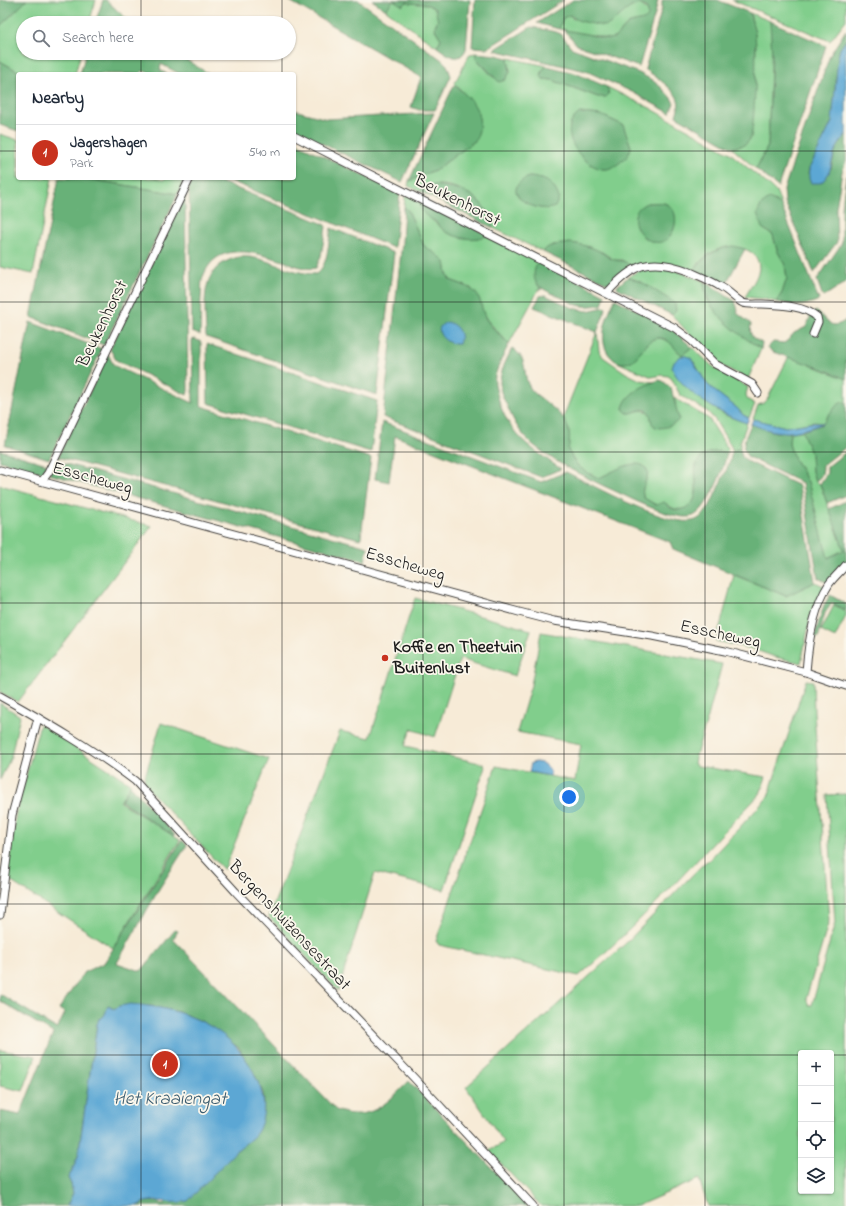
<!DOCTYPE html>
<html lang="en">
<head>
<meta charset="utf-8">
<style>
  :root { --surface:#fff; --page:#f2f2f3; --text:#1f2937; --muted:#747a83; --line:#e0e1e3; --accent:#c8321e }
  body { margin:0; font-family:"Indie Flower",sans-serif; background:var(--page); color:var(--text) }
  .controls { position:absolute; right:12px; bottom:12px; display:grid; overflow:hidden; border-radius:4px; box-shadow:0 1px 3px #0004 }
  .controls button { width:36px; height:36px; display:grid; place-items:center; padding:0; border:0; border-bottom:1px solid var(--line); background:var(--surface); color:var(--text); font:20px sans-serif }
  .you { position:absolute; left:569px; top:797px; width:14px; height:14px; margin:-10px; border:3px solid #fff; border-radius:50%; background:#1a73e8; box-shadow:0 0 0 6px #1a73e833 }
  .badge { display:grid; place-items:center; width:26px; height:26px; border-radius:50%; background:var(--accent); color:#fff; font-size:13px; font-weight:700 }
  .pin { position:absolute; translate:-50% -50%; border:2px solid #fff; box-shadow:0 1px 4px #0006 }
  .list { margin:0; padding:0; list-style:none }
  h2 { display:flex; justify-content:space-between; align-items:center; height:52px; margin:0; padding:0 16px; font-size:17px }
  h2 small { font-size:13px; font-weight:400; color:var(--muted) }
  .list li { display:grid; grid-template-columns:26px 1fr auto; gap:12px; align-items:center; box-sizing:border-box; height:56px; padding:0 16px; border-top:1px solid var(--line) }
  .list b { display:block; font-size:15px; white-space:nowrap }
  .list p { margin:0; font-size:13px; white-space:nowrap; color:var(--muted) }
  .list em { font-size:13px; font-style:normal; color:var(--muted) }
  .icon { flex:none; width:22px; height:22px; fill:none; stroke:currentColor; stroke-width:2; stroke-linecap:round; stroke-linejoin:round }
  .map { position:relative; flex:none; width:846px; height:1206px; overflow:hidden }
  .search { position:absolute; background:var(--surface); box-shadow:0 1px 3px #0004; left:16px; top:16px; width:280px; height:44px; display:flex; align-items:center; gap:10px; box-sizing:border-box; padding:0 14px; border-radius:22px; color:var(--muted); font-size:15px }
  .panel { position:absolute; background:var(--surface); box-shadow:0 1px 3px #0004; left:16px; top:72px; width:280px; height:108px; border-radius:4px }
  .map>svg:first-child { display:block }
  .green { fill:#81ce8c; stroke:#4e7554; fill-rule:evenodd }
  .forest { fill:#68b178; stroke:#42664a }
  .water { fill:#5ca7d4; stroke:#3c6278 }
  .lines { fill:none; stroke-linecap:round; stroke-linejoin:round }
  .minor-casing { stroke:#3d3b38; stroke-width:9 }
  .minor { stroke:#fff; stroke-width:7 }
  .grid { fill:none; stroke:#1c1c1c; stroke-width:1; stroke-opacity:0.55 }
  .poi-dot { fill:#c8321e; stroke:#fbf7ec; stroke-width:1.5 }
  .labels { text-anchor:middle; dominant-baseline:central; stroke-width:3.5; stroke-linejoin:round; paint-order:stroke }
  .street-label { font-size:18px; fill:#1c1c1c; stroke:#fbf7ec }
  .poi-label { font-size:18px; font-weight:bold; fill:#1c1c1c; stroke:#fbf7ec; text-anchor:start }
  .water-label { font-size:19px; font-style:italic; fill:#395b6f; stroke:#fbf7ec }
</style>
</head>
<body>
<div class="map">
<svg width="846" height="1206" viewBox="0 0 846 1206">
  <rect width="100%" height="100%" fill="#fbf7ec"/>
  <filter id="ink" filterUnits="userSpaceOnUse"><feTurbulence type="fractalNoise" baseFrequency=".025" numOctaves="2"/><feDisplacementMap in="SourceGraphic" scale="8" xChannelSelector="R" yChannelSelector="G"/><feConvolveMatrix kernelMatrix="1 2 1 2 8 2 1 2 1" color-interpolation-filters="sRGB"/></filter>
  <filter id="wash" filterUnits="userSpaceOnUse"><feTurbulence type="fractalNoise" baseFrequency=".012" numOctaves="4" result="noise"/><feDisplacementMap in="SourceGraphic" scale="16" xChannelSelector="R" yChannelSelector="G"/><feGaussianBlur stdDeviation="0.9" result="paint"/><feColorMatrix in="noise" values="0 0 0 0 0 0 0 0 0 0 0 0 0 0 0 0 0 1.4 0 .05"/><feComposite in="paint" operator="in"/></filter>
  <g filter="url(#wash)">
    <rect width="100%" height="100%" fill="#f7ebd7"/>
    <g class="green">
      <path d="M27,0H96L89,23H23V53H81L75,74H23L0,61V26Z"/>
      <path d="M393,0L418,4L425,3L436,10L438,19L434,28L441,39L437,47L386,10Z"/>
      <path d="M732,0H846V20L830,41Z"/>
      <path d="M639,4C645,7 654,15 644,21C639,23 633,21 628,24C623,28 619,34 614,38C605,40 600,36 592,35C580,34 570,32 559,29C561,22 562,16 570,15L573,19L629,8Z"/>
      <path d="M750,13L770,21L772,38L768,146L756,169L732,148L744,145L751,138L756,47L755,35Z"/>
      <path d="M476,53V58L493,77L505,80L510,72L508,58L547,66L542,70L543,79L552,80L598,97L608,92L607,87L650,108L730,153L772,188L777,193L781,205L774,201L762,228L773,235L777,250L785,265L787,278L782,293L776,302L764,299L745,297C750,288 757,279 759,269C759,261 756,255 749,251C727,240 706,252 693,271L682,267L632,268L622,260H614L602,252L577,244L552,245L543,252L493,228C487,202 467,188 442,185C433,185 425,185 419,191L408,186L409,181L437,169L476,140L462,91L454,84L470,54ZM580,113L601,115L623,125L631,147C629,161 615,164 604,169L589,162L578,152L573,119ZM529,177L542,179L555,206C541,213 524,204 516,192ZM647,203C653,203 659,202 664,203C676,207 677,222 673,231L652,241L643,237Z"/>
      <path d="M0,134L18,140V178H52L33,274L0,267Z"/>
      <path d="M82,178H155L164,180L165,178H185L178,194Z"/>
      <path d="M407,195L418,200L422,211L439,226L488,235L538,260V286L542,289H539L509,344L487,320L471,288L450,280L447,274L445,262L424,246L408,210L404,207L405,197Z"/>
      <path d="M648,268L674,270L704,281L707,300L739,333L761,349L748,379L718,364L710,357L672,315L676,311L639,281L628,277L641,269Z"/>
      <path d="M597,332L599,351L603,357L626,373L640,380L654,382L639,390L623,408C629,420 639,404 651,414V419L676,405L674,398L709,419L728,449L727,453L719,451L696,464C694,477 703,506 682,509C676,510 671,508 667,504L656,505L644,498C638,486 652,479 646,468L614,471L599,478C587,473 578,469 572,457C570,454 568,451 568,448C569,433 571,432 563,418Z"/>
      <path d="M660,338L668,341L682,355L692,347L712,366L748,387L746,394L747,399L755,404L749,418L743,415L737,408L716,392L707,384L694,362L681,356L674,362L706,403L727,416L747,423L740,443V448L732,451V448L715,420L708,412L680,395L672,379L668,376L662,375L652,377L617,362C642,366 640,340 660,338Z"/>
      <path d="M789,356L846,379V403L843,402L833,410L823,423L814,422L786,427L753,419L758,405L764,403L767,400Z"/>
      <path d="M802,431L811,453L812,471L815,481L820,484L844,550L827,558L808,482L793,456L789,444L790,432Z"/>
      <path d="M0,485L152,526L18,702L0,692Z"/>
      <path d="M734,575L786,596L815,582L826,587L816,603L811,615L801,663L775,657L753,649L716,641Z"/>
      <path d="M415,598L531,630L515,676L460,659L435,737L411,729L405,746L484,764L485,767L444,890L375,873L338,991L269,917L340,731L370,738Z"/>
      <path d="M834,605L846,611V616L835,638L821,631Z"/>
      <path d="M541,632L722,664L708,717L695,758L694,764L698,766L766,777L760,794C701,855 644,920 579,976L439,945L436,941L496,766L575,781L581,744L517,732L531,685Z"/>
      <path d="M806,680L813,681L814,712L829,921L806,999L809,1005H812L835,923L827,795L846,794V1206H708L699,1179L637,1206H541L489,1151L504,1142L466,1087L625,944L704,863L709,860L768,797ZM801,1053H831V1191H801Z"/>
      <path d="M0,703L20,716L14,742L11,757L0,780Z"/>
      <path d="M161,723L269,759L224,870L143,783Z"/>
      <path d="M40,724L131,784L120,802L180,840L113,948L7,879L16,813Z"/>
      <path d="M0,1050L36,1056L23,1091L0,1086Z"/>
    </g>
    <g class="forest">
      <path d="M0,0H27L0,26Z"/>
      <path d="M103,0H106L131,23H95Z"/>
      <path d="M288,0H358L442,60L447,65L451,76L435,110H419L411,107L421,77Z"/>
      <path d="M372,0H470L466,49C459,65 447,54 437,47L441,39C435,28 433,31 438,19L437,18L436,10C426,0 418,6 406,2L403,6L393,0L386,10Z"/>
      <path d="M475,0H564L488,48L472,47Z"/>
      <path d="M573,0H658L655,14L639,67L577,45L568,34L562,29C573,32 584,33 595,36C602,38 606,40 614,38C619,34 623,29 627,25C634,19 655,24 646,7L639,4C625,7 615,24 605,26C600,26 594,24 589,23C579,21 578,21 570,15L563,18L559,29L537,23Z"/>
      <path d="M662,0H717L750,13C751,20 754,27 755,34C757,46 755,131 750,139C746,146 740,146 732,148L676,116C677,111 680,105 678,100C675,89 654,76 645,69L662,8Z"/>
      <path d="M770,21L826,46L778,187L756,169L768,146L772,54Z"/>
      <path d="M531,27L556,32L561,34L572,48L639,73L652,80L662,88L671,98L674,103L670,113L632,92L586,71L494,50Z"/>
      <path d="M846,30V40L840,49L838,57L832,122L809,169L808,174L831,169L835,151L846,134V161L842,172L836,208L837,242L814,273L785,202L784,189L830,55Z"/>
      <path d="M86,53H175L209,74H180L161,64L160,70L167,74H151L152,73L142,71L140,74H80Z"/>
      <path d="M476,53L496,55L508,58L510,72L505,80L499,82L476,58Z"/>
      <path d="M0,61L23,74H18V131L0,125Z"/>
      <path d="M547,66L575,73L607,87L609,94L606,97H598L552,80L543,79L541,76L542,70Z"/>
      <path d="M454,85C474,100 486,115 476,140L437,169L409,181Z"/>
      <path d="M294,110L327,119L434,113L402,182L294,130Z"/>
      <path d="M580,113L601,115L623,125L631,147C630,155 625,159 618,164C615,166 612,168 607,169C586,172 552,130 580,113Z"/>
      <path d="M294,142L396,191L400,194L394,248L223,178H294Z"/>
      <path d="M846,176V282L823,297L817,280L842,243V207Z"/>
      <path d="M529,177C545,178 554,182 559,198L555,207C536,215 495,191 529,177Z"/>
      <path d="M59,178H82L178,194L104,345L31,317Z"/>
      <path d="M193,178H211L324,224L326,227L321,256L316,268C305,271 290,263 280,260C251,251 214,241 202,280C201,285 202,292 201,298C200,310 201,323 200,335L192,332L189,187Z"/>
      <path d="M431,185C462,187 485,195 493,228L419,191L425,187Z"/>
      <path d="M185,195L188,391L187,395L116,360L110,349Z"/>
      <path d="M769,199L781,205L819,300C801,308 795,305 776,302L782,293L787,278L785,265L777,250L773,235L762,228L757,214L761,205Z"/>
      <path d="M418,200L488,235C475,242 454,238 443,230C441,228 439,225 437,223C435,221 432,220 429,218C423,214 420,207 418,200Z"/>
      <path d="M647,203C652,203 658,202 663,203C676,206 678,220 673,231C658,264 613,217 647,203Z"/>
      <path d="M404,207L408,210L424,246L439,256L445,262L447,274L450,280C460,284 474,287 479,298C482,304 482,312 486,319C492,328 501,336 509,344C504,354 498,365 495,376C494,382 496,390 498,397C507,434 532,449 561,469L541,477L383,417L402,243Z"/>
      <path d="M331,228L394,253L377,395L206,337C206,311 198,274 227,261C239,255 250,256 263,260C280,265 297,274 316,274C329,265 328,242 331,228Z"/>
      <path d="M570,243C581,244 592,247 601,252C605,254 608,258 612,259C622,263 622,257 632,268L611,285L543,252C549,243 560,245 570,243Z"/>
      <path d="M733,246L745,249L724,287L693,271C703,257 716,248 733,246Z"/>
      <path d="M538,260L605,295L602,305C596,305 589,307 583,306C576,306 567,300 560,297C541,288 527,285 538,260Z"/>
      <path d="M628,277L645,284L675,303L676,311L672,315L616,287Z"/>
      <path d="M704,281C715,287 724,295 735,301L738,310L737,313L751,324C749,336 752,338 762,343L761,349C739,334 703,311 704,281Z"/>
      <path d="M545,295L573,308L587,311L605,307L606,309L597,332L534,307L540,296Z"/>
      <path d="M615,299L667,325L692,347L682,355C675,350 670,339 661,338C644,336 641,363 624,363C619,363 614,361 611,357C596,342 607,315 615,299Z"/>
      <path d="M816,311C827,319 830,332 846,320V379L823,369L773,352L768,348L769,346L773,342L784,343L788,340L794,333L806,327L811,315Z"/>
      <path d="M30,322L102,349L49,459L5,445Z"/>
      <path d="M195,339L201,342V406L371,458L361,537L360,539L58,457L108,354L113,364L117,367L193,403L192,340Z"/>
      <path d="M207,344L377,401L371,452L208,403Z"/>
      <path d="M512,348C529,359 522,372 529,386C532,392 537,395 542,399C561,414 574,424 568,450C577,467 582,471 599,478C609,474 636,456 646,468C648,471 648,474 647,477C645,485 640,490 644,498L656,505L664,502C667,504 669,507 671,508C683,514 695,504 696,493C698,478 689,463 706,454C713,451 720,451 727,453C724,469 708,510 693,516C677,522 634,500 619,493C591,480 545,459 525,437C518,429 512,418 508,408C505,401 500,393 500,385C499,372 507,360 512,348Z"/>
      <path d="M659,380L663,381L671,388L679,419C676,425 660,431 654,426C649,422 653,413 646,410C637,407 629,420 623,408C627,392 645,385 659,380Z"/>
      <path d="M843,402L846,403V447L823,465C823,472 822,478 815,481L812,471L811,453L802,431L823,424C826,417 837,403 843,402Z"/>
      <path d="M382,422L541,482L566,472C591,484 672,530 696,520C708,514 713,499 718,488C723,476 731,463 732,451L740,448L742,457L749,462L799,486L815,582L786,596L673,549L670,542L395,436L389,482L375,479Z"/>
      <path d="M751,424L775,432H790L789,444L793,456L808,482L828,558L844,550L829,509L846,501V563L828,583L818,578L802,483L748,457C739,447 747,435 751,424Z"/>
      <path d="M0,450L47,464L43,473L0,461Z"/>
      <path d="M846,452V495L827,503L820,484L827,473V467Z"/>
      <path d="M56,461L368,547L365,561L49,474Z"/>
      <path d="M830,595L846,604V610L832,603L825,613L818,638L814,637L824,605Z"/>
      <path d="M130,785L175,835L174,836L121,801Z"/>
      <path d="M182,840L187,845L159,889L117,963L141,971L175,930L178,931L173,939L336,1110C370,1123 387,1103 409,1081L528,1206H137C146,1200 154,1201 164,1204L242,1146L253,1137L258,1131L264,1102L263,1093L256,1077L239,1048L201,1021L179,1012L151,1006H119L114,1009L108,1006L105,1016L97,1024L78,1156L71,1173L68,1178L71,1184L73,1193L67,1206H0V1111L20,1115L53,1033L0,1001V994L57,1029L65,1013L59,1009L84,972L104,963Z"/>
    </g>
    <g class="water">
      <path d="M846,40V134L835,151L829,173L824,180L820,183H811L809,179V169L832,122L838,57L840,49Z"/>
      <path d="M448,322C458,326 463,334 459,344C445,346 429,327 448,322Z"/>
      <path d="M681,356H686L691,358L707,384L716,392L737,408L743,415L749,418L747,423C724,417 681,391 672,368L674,362Z"/>
      <path d="M753,419L786,427L810,423H824C795,434 780,436 751,424Z"/>
      <path d="M536,762C544,763 551,766 550,776L529,772L531,763Z"/>
      <path d="M131,1004C185,1008 237,1028 258,1082C265,1098 266,1113 259,1129C254,1139 242,1145 235,1152C219,1168 204,1185 188,1201C168,1206 153,1195 137,1206H67L73,1193L71,1184L68,1178L71,1173L78,1156L97,1024L99,1019C105,1018 106,1011 108,1006L114,1009L119,1006Z"/>
    </g>
  </g>
  <g filter="url(#ink)">
    <g class="lines">
      <defs>
        <g id="minor">
          <path d="M294,136L675,328L692,341L715,364L752,384L758,393"/>
          <path d="M607,293C633,263 651,257 688,271C699,276 710,280 721,287C729,291 735,299 743,303C749,305 756,304 762,304C779,305 803,305 817,317L818,322L813,334"/>
          <path d="M0,470L519,612L554,621L652,636L725,651L806,672L846,686"/>
          <path d="M42,481L48,473L190,178"/>
          <path d="M806,672C808,644 814,607 829,584C834,577 841,571 846,565"/>
          <path d="M0,696C46,722 93,749 135,781L236,892L415,1079L533,1206"/>
          <path d="M0,915L12,815L38,718"/>
        </g>
      </defs>
      <use href="#minor" class="minor-casing"/>
      <use href="#minor" class="minor"/>
    </g>
  </g>
  <path class="grid" d="M141,0V23M282,0V23M423,0V1206M564,0V1206M705,0V1206M141,53V74M282,53V74M0,151H18M294,151H846M141,178V1206M282,178V1206M0,302H846M0,452H846M0,603H846M0,754H846M0,904H846M0,1055H801M831,1055H846"/>
  <circle class="poi-dot" cx="385" cy="658" r="4"/>
  <g class="labels">
    <g class="street-label">
      <text transform="translate(457 201) rotate(27)">Beukenhorst</text>
      <text transform="translate(103 324) rotate(-64)">Beukenhorst</text>
      <text transform="translate(92 479) rotate(15)">Esscheweg</text>
      <text transform="translate(405 565) rotate(16)">Esscheweg</text>
      <text transform="translate(720 635) rotate(12)">Esscheweg</text>
      <text transform="translate(289 926) rotate(47)">Bergenshuizensestraat</text>
    </g>
    <g class="poi-label">
      <text x="393" y="648">Koffie en Theetuin<tspan x="393" dy="21">Buitenlust</tspan></text>
    </g>
    <g class="water-label">
      <text x="170" y="1099">Het Kraaiengat</text>
    </g>
  </g>
</svg>
<div class="controls">
<button>+</button>
<button>−</button>
<button><svg class="icon" aria-label="locate" viewBox="0 0 24 24"><circle cx="12" cy="12" r="6"/><path d="M12 2v4M12 18v4M2 12h4M18 12h4"/></svg></button>
<button><svg class="icon" aria-label="layers" viewBox="0 0 24 24"><path d="M12 4l9 5-9 5-9-5zM3 14l9 5 9-5"/></svg></button>
</div>
<div class="you"></div>
<div class="pin badge" style="left:165px;top:1064px">1</div>
<div class="search"><svg class="icon" aria-label="search" viewBox="0 0 24 24"><circle cx="10" cy="10" r="6"/><path d="M15 15l6 6"/></svg>Search here</div>
<section class="panel">
<h2>Nearby<small></small></h2>
<ul class="list">
<li><span class="badge">1</span><div><b>Jagershagen</b><p>Park</p></div><em>540 m</em></li>
</ul>
</section>
</div>
</body>
</html>
